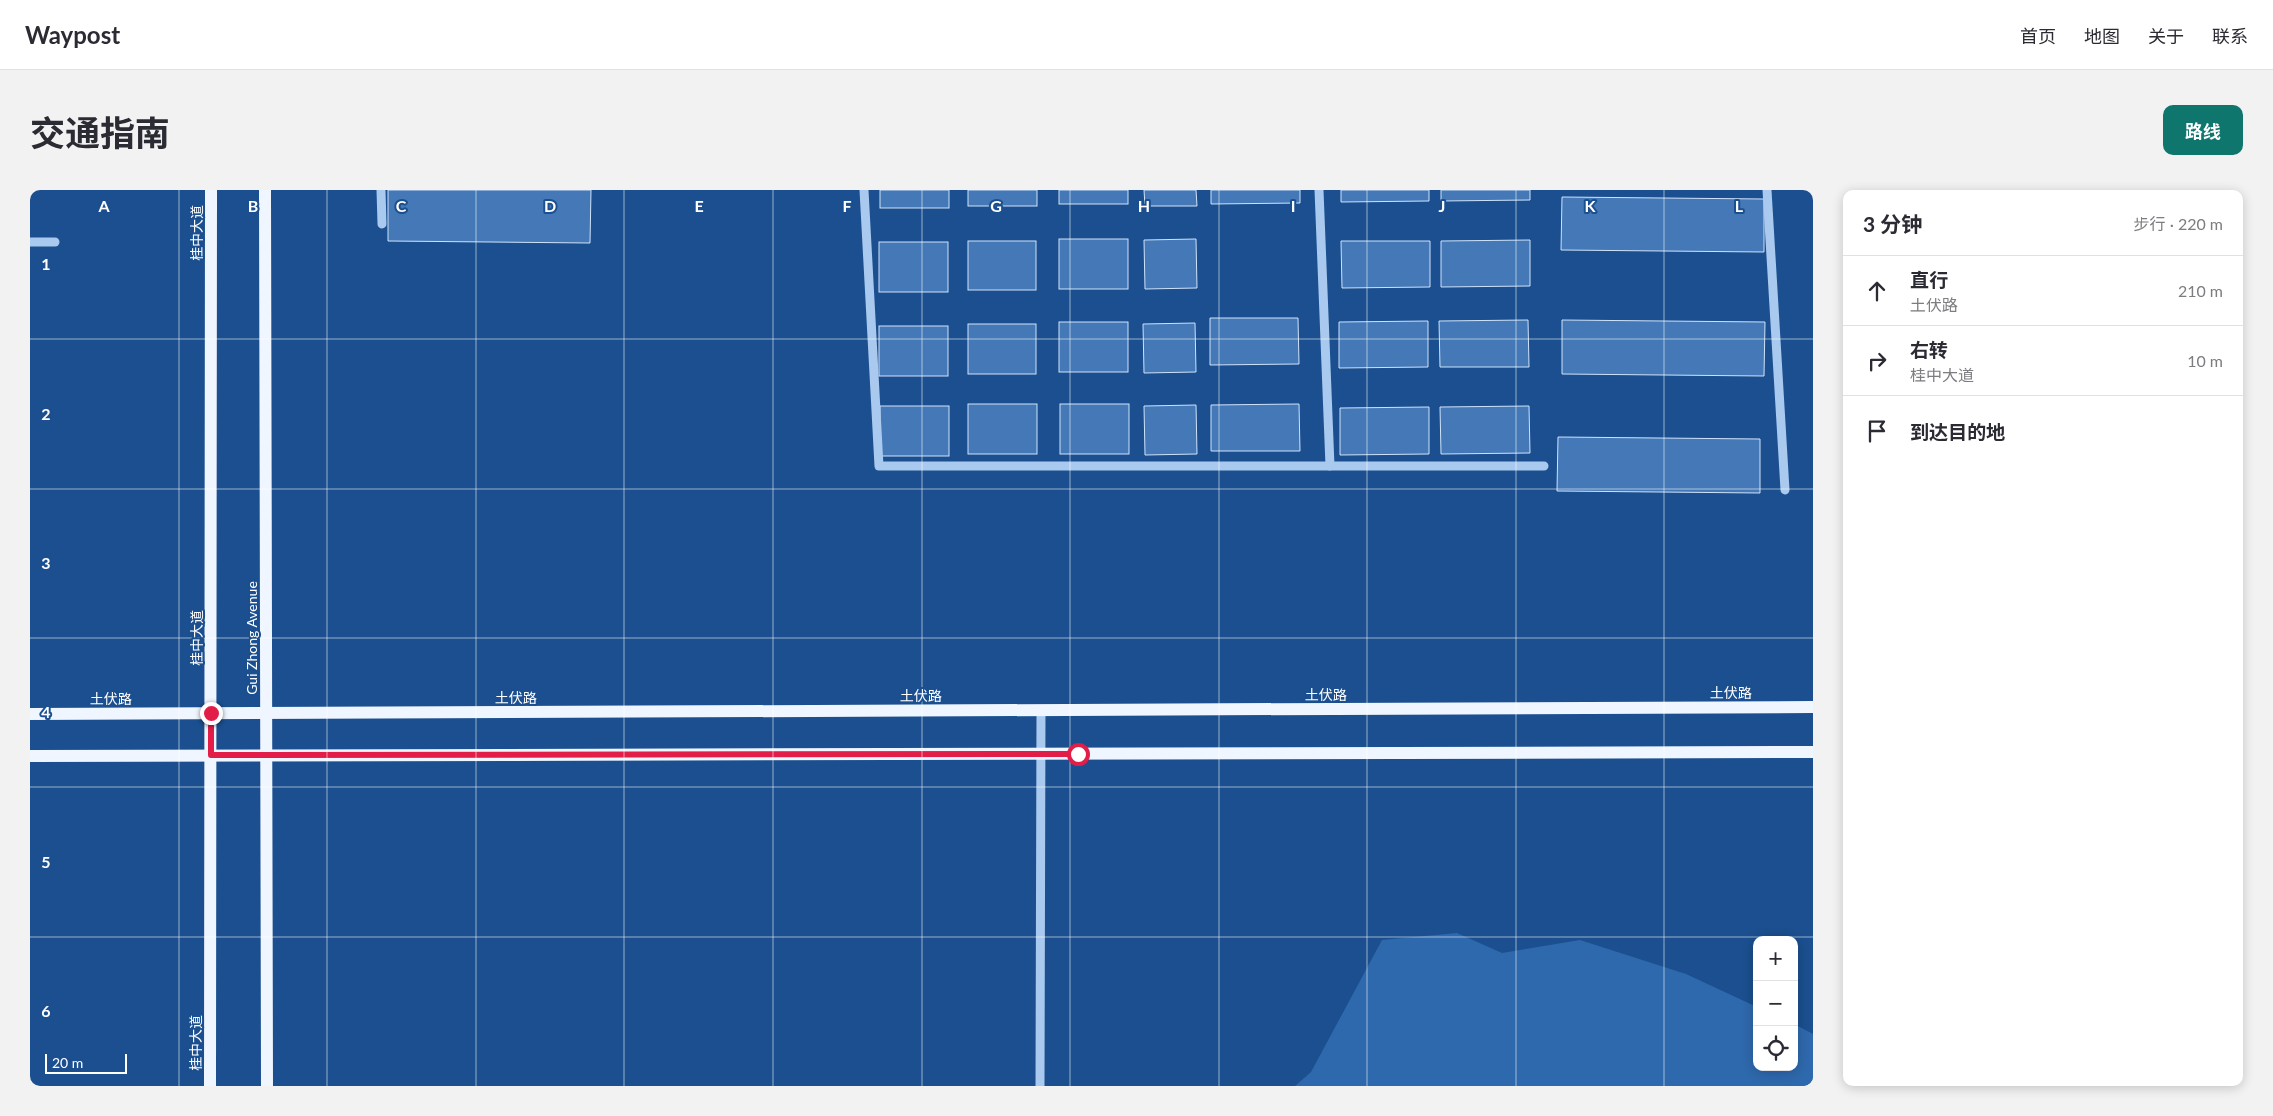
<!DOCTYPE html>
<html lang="zh">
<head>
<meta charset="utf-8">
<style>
  :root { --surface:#fff; --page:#f2f2f3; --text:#2b2b33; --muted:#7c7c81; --line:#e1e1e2; --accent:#0f766e }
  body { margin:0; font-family:Lato,"Noto Sans SC",sans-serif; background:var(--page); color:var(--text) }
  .controls { position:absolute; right:15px; bottom:15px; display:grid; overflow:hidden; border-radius:10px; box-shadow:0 2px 12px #0003 }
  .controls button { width:45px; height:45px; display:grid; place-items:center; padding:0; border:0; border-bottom:1px solid var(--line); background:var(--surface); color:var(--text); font:25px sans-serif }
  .scale { position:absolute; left:15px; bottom:12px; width:82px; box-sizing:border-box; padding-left:5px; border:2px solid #fff; border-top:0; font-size:14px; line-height:18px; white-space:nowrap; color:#fff; -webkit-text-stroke:4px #1b4f8f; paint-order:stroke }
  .stop { position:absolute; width:15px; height:15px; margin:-11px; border:4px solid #e11d48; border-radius:50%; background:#fff }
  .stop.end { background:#e11d48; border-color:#fff; box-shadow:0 1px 5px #0008 }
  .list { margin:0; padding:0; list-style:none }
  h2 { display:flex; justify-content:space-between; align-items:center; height:65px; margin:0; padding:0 20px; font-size:21px }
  h2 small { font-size:16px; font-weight:400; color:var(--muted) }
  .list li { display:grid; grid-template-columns:32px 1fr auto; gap:15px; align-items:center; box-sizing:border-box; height:70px; padding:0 20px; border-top:1px solid var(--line) }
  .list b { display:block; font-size:19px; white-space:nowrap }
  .list p { margin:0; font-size:16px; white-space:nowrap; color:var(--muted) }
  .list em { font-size:16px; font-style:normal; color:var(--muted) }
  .icon { flex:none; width:28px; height:28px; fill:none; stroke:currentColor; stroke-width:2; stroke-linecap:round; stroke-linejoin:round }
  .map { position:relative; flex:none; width:1783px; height:896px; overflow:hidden; border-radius:10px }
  header { display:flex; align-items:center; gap:30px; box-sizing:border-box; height:70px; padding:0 25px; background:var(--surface); border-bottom:1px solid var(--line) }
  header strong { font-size:24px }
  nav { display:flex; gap:28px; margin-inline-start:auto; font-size:18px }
  .intro { display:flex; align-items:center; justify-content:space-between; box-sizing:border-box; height:120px; padding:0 30px }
  h1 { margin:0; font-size:35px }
  .button { padding:12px 22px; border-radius:10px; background:var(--accent); color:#fff; font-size:18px; font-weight:700 }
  main { display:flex; gap:30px; padding:0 30px }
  aside { flex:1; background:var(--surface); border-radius:10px; box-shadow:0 2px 12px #0003 }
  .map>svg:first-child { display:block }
  .green { fill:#2e69ad }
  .building { fill:#4478b7; stroke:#cfe3fa }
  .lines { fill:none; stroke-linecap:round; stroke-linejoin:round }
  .minor { stroke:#a9c9ee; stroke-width:9 }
  .major { stroke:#f0f6ff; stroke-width:12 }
  .route { stroke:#e11d48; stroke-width:6 }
  .grid { fill:none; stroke:#fff; stroke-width:1; stroke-opacity:0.55 }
  .labels { text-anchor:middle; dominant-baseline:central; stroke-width:4; stroke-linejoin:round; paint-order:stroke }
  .street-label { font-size:14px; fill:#fff; stroke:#1b4f8f }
  .grid-label { font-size:16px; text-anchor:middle; font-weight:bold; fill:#fff; stroke:#1b4f8f; stroke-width:4; stroke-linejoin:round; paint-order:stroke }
</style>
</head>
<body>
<header>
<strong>Waypost</strong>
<nav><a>首页</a><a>地图</a><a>关于</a><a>联系</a></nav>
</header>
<div class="intro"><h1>交通指南</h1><a class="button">路线</a></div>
<main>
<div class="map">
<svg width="1783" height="896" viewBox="0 0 1783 896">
  <rect width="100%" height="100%" fill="#1b4f8f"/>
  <path class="green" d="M1427,743L1472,763L1550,750L1656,784L1727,817V877H1764V834L1783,844V896H1265L1281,882L1352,750Z"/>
  <g class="building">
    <path d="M358,0H561L560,53L358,51Z"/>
    <rect x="850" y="0" width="69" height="18"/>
    <rect x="938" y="0" width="69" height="16"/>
    <rect x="1029" y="0" width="69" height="14"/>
    <path d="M1114,0H1166L1167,16H1115Z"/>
    <path d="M1181,0H1270V13L1181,14Z"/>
    <path d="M1311,0H1399V11L1311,12Z"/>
    <path d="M1411,0H1500V10L1411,11Z"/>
    <path d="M1532,7L1734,9V62L1531,60Z"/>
    <rect x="1029" y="49" width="69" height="50"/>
    <path d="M1166,49L1167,98L1115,99L1114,50Z"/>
    <path d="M1500,50V96L1411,97V51Z"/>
    <rect x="938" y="51" width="68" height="49"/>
    <path d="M1311,51H1400V97L1312,98Z"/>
    <rect x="849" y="52" width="69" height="50"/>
    <path d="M1180,128H1268L1269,174L1180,175Z"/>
    <path d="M1498,130L1499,177H1410L1409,131Z"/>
    <path d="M1532,130L1735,132L1734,186L1532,184Z"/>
    <path d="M1398,131V177L1309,178V132Z"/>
    <rect x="1029" y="132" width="69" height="50"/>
    <path d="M1165,133L1166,182L1114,183L1113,134Z"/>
    <rect x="938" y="134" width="68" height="50"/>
    <rect x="849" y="136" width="69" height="50"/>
    <rect x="938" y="214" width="69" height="50"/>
    <rect x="1030" y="214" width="69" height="50"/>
    <path d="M1269,214L1270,261H1181V215Z"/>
    <path d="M1166,215L1167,264L1115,265L1114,216Z"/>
    <rect x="850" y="216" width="69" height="50"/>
    <path d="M1499,216L1500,263L1411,264L1410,217Z"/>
    <path d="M1399,217V264L1310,265V218Z"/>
    <path d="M1528,247L1730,249V303L1527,301Z"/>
  </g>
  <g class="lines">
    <g class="minor">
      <path d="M351,0L352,34"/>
      <path d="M834,0L849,276H1514"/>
      <path d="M1289,0L1300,276"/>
      <path d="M1737,0L1755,300"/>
      <path d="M0,52H25"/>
      <path d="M1010,896L1011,520"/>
    </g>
    <g class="major">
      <path d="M235,0L237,896"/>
      <path d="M0,524L1783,517"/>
      <path d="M0,566L1783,562"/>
      <path d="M180,896L181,0"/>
    </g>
  </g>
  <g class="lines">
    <path class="route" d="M181,523V565L1048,564"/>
  </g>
  <path class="grid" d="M149,0V896M297,0V896M446,0V896M594,0V896M743,0V896M892,0V896M1040,0V896M1189,0V896M1337,0V896M1486,0V896M1634,0V896M0,149H1783M0,299H1783M0,448H1783M0,597H1783M0,747H1783"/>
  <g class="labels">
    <g class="street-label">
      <text transform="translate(166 43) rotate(-90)">桂中大道</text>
      <text transform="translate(166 448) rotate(-90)">桂中大道</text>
      <text transform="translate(221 448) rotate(-90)">Gui Zhong Avenue</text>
      <text x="1701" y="502">土伏路</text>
      <text x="1296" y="504">土伏路</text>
      <text x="891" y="505">土伏路</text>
      <text x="486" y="507">土伏路</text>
      <text x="81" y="508">土伏路</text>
      <text transform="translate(165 853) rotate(-90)">桂中大道</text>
    </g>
  </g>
  <g class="grid-label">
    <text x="74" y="22">A</text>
    <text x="223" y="22">B</text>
    <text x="371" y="22">C</text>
    <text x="520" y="22">D</text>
    <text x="669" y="22">E</text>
    <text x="817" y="22">F</text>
    <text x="966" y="22">G</text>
    <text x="1114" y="22">H</text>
    <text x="1263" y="22">I</text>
    <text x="1412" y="22">J</text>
    <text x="1560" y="22">K</text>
    <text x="1709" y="22">L</text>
    <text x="16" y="80">1</text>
    <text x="16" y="230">2</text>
    <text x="16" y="379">3</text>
    <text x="16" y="528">4</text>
    <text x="16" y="678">5</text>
    <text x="16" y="827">6</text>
  </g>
</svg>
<div class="controls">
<button>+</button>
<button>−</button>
<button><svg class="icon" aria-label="locate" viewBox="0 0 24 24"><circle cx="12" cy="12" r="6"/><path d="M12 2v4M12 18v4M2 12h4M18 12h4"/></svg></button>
</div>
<div class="scale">20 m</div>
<div class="stop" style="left:1048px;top:564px"></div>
<div class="stop end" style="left:181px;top:523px"></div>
</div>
<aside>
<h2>3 分钟<small>步行 · 220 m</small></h2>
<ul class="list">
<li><svg class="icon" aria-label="ahead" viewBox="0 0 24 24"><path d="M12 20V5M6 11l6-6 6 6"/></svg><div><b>直行</b><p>土伏路</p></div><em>210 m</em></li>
<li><svg class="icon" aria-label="right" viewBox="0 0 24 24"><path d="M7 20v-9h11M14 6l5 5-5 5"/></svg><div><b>右转</b><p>桂中大道</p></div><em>10 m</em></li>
<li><svg class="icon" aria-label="arrive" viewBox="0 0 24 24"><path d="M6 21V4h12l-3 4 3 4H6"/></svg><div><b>到达目的地</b></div></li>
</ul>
</aside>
</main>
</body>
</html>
